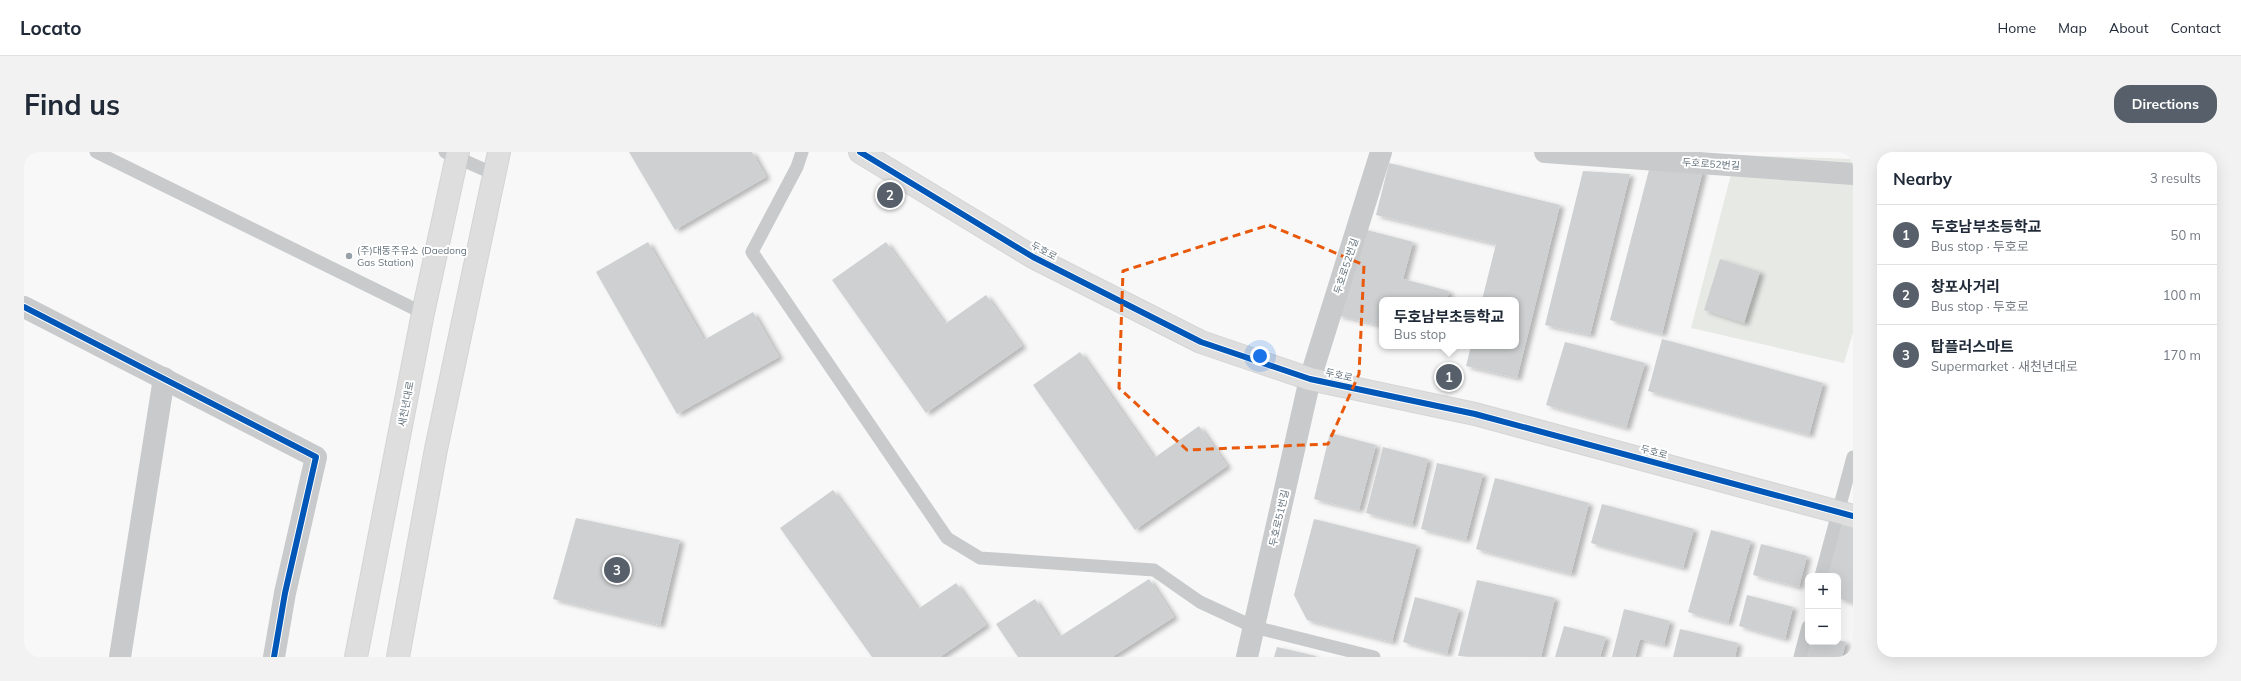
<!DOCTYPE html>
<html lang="en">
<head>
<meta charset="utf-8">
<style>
  :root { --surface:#fff; --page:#f2f2f3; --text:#1f2937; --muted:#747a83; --line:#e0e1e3; --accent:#565f6a }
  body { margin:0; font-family:Mulish,"Noto Sans KR",sans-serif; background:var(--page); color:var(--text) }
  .controls { position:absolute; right:12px; bottom:12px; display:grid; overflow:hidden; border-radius:8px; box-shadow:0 4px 16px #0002 }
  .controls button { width:36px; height:36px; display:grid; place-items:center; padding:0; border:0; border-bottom:1px solid var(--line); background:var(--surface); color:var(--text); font:20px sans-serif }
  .you { position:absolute; left:1236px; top:204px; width:14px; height:14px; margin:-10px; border:3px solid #fff; border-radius:50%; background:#1a73e8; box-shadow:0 0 0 6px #1a73e833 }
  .badge { display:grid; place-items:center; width:26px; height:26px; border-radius:50%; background:var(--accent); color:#fff; font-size:13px; font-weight:700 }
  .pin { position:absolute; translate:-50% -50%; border:2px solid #fff; box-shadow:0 1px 4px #0006 }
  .popup { position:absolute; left:1355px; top:145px; width:140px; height:52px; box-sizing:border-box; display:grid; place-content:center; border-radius:8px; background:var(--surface); filter:drop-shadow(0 1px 3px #0005); font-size:13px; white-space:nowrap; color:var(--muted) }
  .popup b { font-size:15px; color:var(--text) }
  .popup::after { content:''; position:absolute; left:50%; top:100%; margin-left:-8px; border:8px solid transparent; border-top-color:var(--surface) }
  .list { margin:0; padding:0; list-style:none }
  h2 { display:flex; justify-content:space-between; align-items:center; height:52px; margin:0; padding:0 16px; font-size:17px }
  h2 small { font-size:13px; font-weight:400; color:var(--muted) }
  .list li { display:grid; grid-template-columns:26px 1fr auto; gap:12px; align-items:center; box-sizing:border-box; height:60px; padding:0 16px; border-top:1px solid var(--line) }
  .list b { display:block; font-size:15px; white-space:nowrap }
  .list p { margin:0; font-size:13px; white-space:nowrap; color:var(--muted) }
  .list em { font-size:13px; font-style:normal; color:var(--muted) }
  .map { position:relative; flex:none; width:1829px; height:505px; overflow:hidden; border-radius:16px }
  header { display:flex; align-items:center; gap:24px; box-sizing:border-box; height:56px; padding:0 20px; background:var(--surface); border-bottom:1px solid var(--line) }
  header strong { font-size:19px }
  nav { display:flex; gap:22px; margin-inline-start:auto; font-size:14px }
  .intro { display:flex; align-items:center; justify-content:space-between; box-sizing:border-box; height:96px; padding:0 24px }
  h1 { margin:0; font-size:28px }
  .button { padding:10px 18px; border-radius:16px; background:var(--accent); color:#fff; font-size:14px; font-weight:700 }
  main { display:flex; gap:24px; padding:0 24px }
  aside { flex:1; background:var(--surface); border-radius:16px; box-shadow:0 4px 16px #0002 }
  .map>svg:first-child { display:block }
  .green { fill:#e7e9e5 }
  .building { fill:#ced0d1; filter:url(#shadow) }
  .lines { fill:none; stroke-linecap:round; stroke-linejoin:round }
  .secondary-casing { stroke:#d4d5d5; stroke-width:24 }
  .primary-casing { stroke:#d3d4d4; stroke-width:24 }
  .lane { stroke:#c9cacb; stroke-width:13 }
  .street { stroke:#c9cacb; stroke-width:22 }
  .secondary { stroke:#dededf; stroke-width:22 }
  .primary { stroke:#dededf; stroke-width:22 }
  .cycleway-casing { stroke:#fff; stroke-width:8 }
  .cycleway { stroke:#0057b8; stroke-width:6 }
  .marked { fill:none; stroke:#e8590c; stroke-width:3; stroke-dasharray:8 5; stroke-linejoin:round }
  .poi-dot { fill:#99a2a9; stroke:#fff; stroke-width:1.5 }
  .labels { text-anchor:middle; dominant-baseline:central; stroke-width:4; stroke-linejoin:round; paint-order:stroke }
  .street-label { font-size:10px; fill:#66747e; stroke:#fff }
  .poi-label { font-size:10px; fill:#66747e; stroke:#fff; text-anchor:start }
</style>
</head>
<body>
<header>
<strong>Locato</strong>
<nav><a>Home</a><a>Map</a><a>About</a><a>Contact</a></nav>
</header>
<div class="intro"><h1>Find us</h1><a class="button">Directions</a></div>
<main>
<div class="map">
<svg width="1829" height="505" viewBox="0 0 1829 505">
  <defs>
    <filter id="shadow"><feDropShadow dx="4.5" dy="2.5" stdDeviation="2" flood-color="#0004"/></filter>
  </defs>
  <rect width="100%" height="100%" fill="#f8f8f8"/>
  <path class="green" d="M1712,3L1829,7V181L1820,211L1667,176Z"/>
  <g class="building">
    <path d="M605,0H728L742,25L651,78Z"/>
    <path d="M1365,11L1536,53L1493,226L1442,214L1447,194H1492V148H1458L1472,92L1352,63Z"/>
    <path d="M1626,14L1679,18L1638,182L1586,168Z"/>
    <path d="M1559,19L1606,22L1566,183L1521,173Z"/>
    <path d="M1335,76L1389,90L1379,127L1425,139L1423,148H1358V174L1313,163Z"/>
    <path d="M624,90L680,188L729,160L755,205L653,262L572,120Z"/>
    <path d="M862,90L921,172L962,143L998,194L902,261L808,128Z"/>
    <path d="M1696,107L1736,120L1720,171L1680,158Z"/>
    <path d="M1638,187L1799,231L1785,283L1624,239Z"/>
    <path d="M1541,190L1621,211L1602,276L1522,253Z"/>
    <path d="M1056,200L1130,306L1175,274L1203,314L1111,378L1009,233Z"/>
    <path d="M1306,281L1352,293L1335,358L1290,347Z"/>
    <path d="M1359,295L1404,307L1388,373L1342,361Z"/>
    <path d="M1413,311L1459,322L1442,388L1397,377Z"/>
    <path d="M1471,326L1565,351L1547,422L1452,397Z"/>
    <path d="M809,338L894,457L932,431L962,473L916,505H848L756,376Z"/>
    <path d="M1578,352L1670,377L1659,416L1567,391Z"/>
    <path d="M552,366L656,388L636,473L529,447Z"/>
    <path d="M1290,367L1393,393L1368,490L1283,468L1270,443Z"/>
    <path d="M1816,369L1829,373V451L1814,446V424H1801Z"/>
    <path d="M1687,378L1727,389L1704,471L1664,460Z"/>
    <path d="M1737,392L1783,404L1775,435L1729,423Z"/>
    <path d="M1125,427L1150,465L1088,505H994L972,472L1011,447L1035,485Z"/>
    <path d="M1453,428L1531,446L1517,505L1434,504Z"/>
    <path d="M1723,443L1769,455L1761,487L1715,474Z"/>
    <path d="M1391,445L1435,457L1423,502L1379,490Z"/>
    <path d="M1600,457L1646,469L1640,493L1616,487L1611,505H1588Z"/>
    <path d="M1540,474L1582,485L1576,505H1531Z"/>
    <path d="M1656,477L1714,491L1711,505H1649Z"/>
    <path d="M1814,488L1822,490L1818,505H1781L1785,490H1814Z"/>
    <path d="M1253,495L1292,504V505H1250Z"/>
  </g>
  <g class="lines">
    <defs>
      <path id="secondary" d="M836,0L1009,105L1177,190L1286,227L1451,262L1829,364"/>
      <g id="primary">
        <path d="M332,505L399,161L434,0"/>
        <path d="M374,505L412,297L475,0"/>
      </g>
    </defs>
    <use href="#secondary" class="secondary-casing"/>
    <use href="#primary" class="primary-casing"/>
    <g class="lane">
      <path d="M72,0L399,161"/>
      <path d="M421,0L470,22"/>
      <path d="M778,0L773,15L728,100L923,386L956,406L1130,418L1176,450L1230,475L1350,505"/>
      <path d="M1797,424L1829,305"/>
      <path d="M1776,505L1784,475"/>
    </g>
    <g class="street">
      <path d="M1521,0L1829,22"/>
      <path d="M0,155L292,305L261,441L250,505"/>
      <path d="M96,505L140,226"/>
      <path d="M1223,505L1286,227L1357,0"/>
    </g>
    <use href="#secondary" class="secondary"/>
    <use href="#primary" class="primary"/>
    <defs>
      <g id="cycleway">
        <path d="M836,0L1009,105L1177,190L1286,227L1451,262L1829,364"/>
        <path d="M0,155L292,305L261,441L250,505"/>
      </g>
    </defs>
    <use href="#cycleway" class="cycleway-casing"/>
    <use href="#cycleway" class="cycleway"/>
  </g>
  <path class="marked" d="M1245,73L1340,113L1335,222L1304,292L1163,298L1095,236L1099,119Z"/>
  <circle class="poi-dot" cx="325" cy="104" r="4"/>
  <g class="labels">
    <g class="street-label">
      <text transform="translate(1687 12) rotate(4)">두호로52번길</text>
      <text transform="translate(1020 99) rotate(28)">두호로</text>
      <text transform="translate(1322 114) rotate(-72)">두호로52번길</text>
      <text transform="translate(1315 223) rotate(12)">두호로</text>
      <text transform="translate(382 252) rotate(-79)">새천년대로</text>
      <text transform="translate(1630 300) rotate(15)">두호로</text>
      <text transform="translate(1255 366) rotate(-77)">두호로51번길</text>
    </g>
    <g class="poi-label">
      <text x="333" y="98">(주)대동주유소 (Daedong<tspan x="333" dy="12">Gas Station)</tspan></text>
    </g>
  </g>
</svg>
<div class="controls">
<button>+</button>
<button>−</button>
</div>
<div class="you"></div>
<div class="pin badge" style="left:1425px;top:225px">1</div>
<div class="popup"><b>두호남부초등학교</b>Bus stop</div>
<div class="pin badge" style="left:866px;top:43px">2</div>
<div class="pin badge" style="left:593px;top:418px">3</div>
</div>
<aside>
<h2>Nearby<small>3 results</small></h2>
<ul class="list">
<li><span class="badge">1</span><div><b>두호남부초등학교</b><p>Bus stop · 두호로</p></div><em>50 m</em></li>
<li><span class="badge">2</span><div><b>창포사거리</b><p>Bus stop · 두호로</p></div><em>100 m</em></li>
<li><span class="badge">3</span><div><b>탑플러스마트</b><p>Supermarket · 새천년대로</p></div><em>170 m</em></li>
</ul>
</aside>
</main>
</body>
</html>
